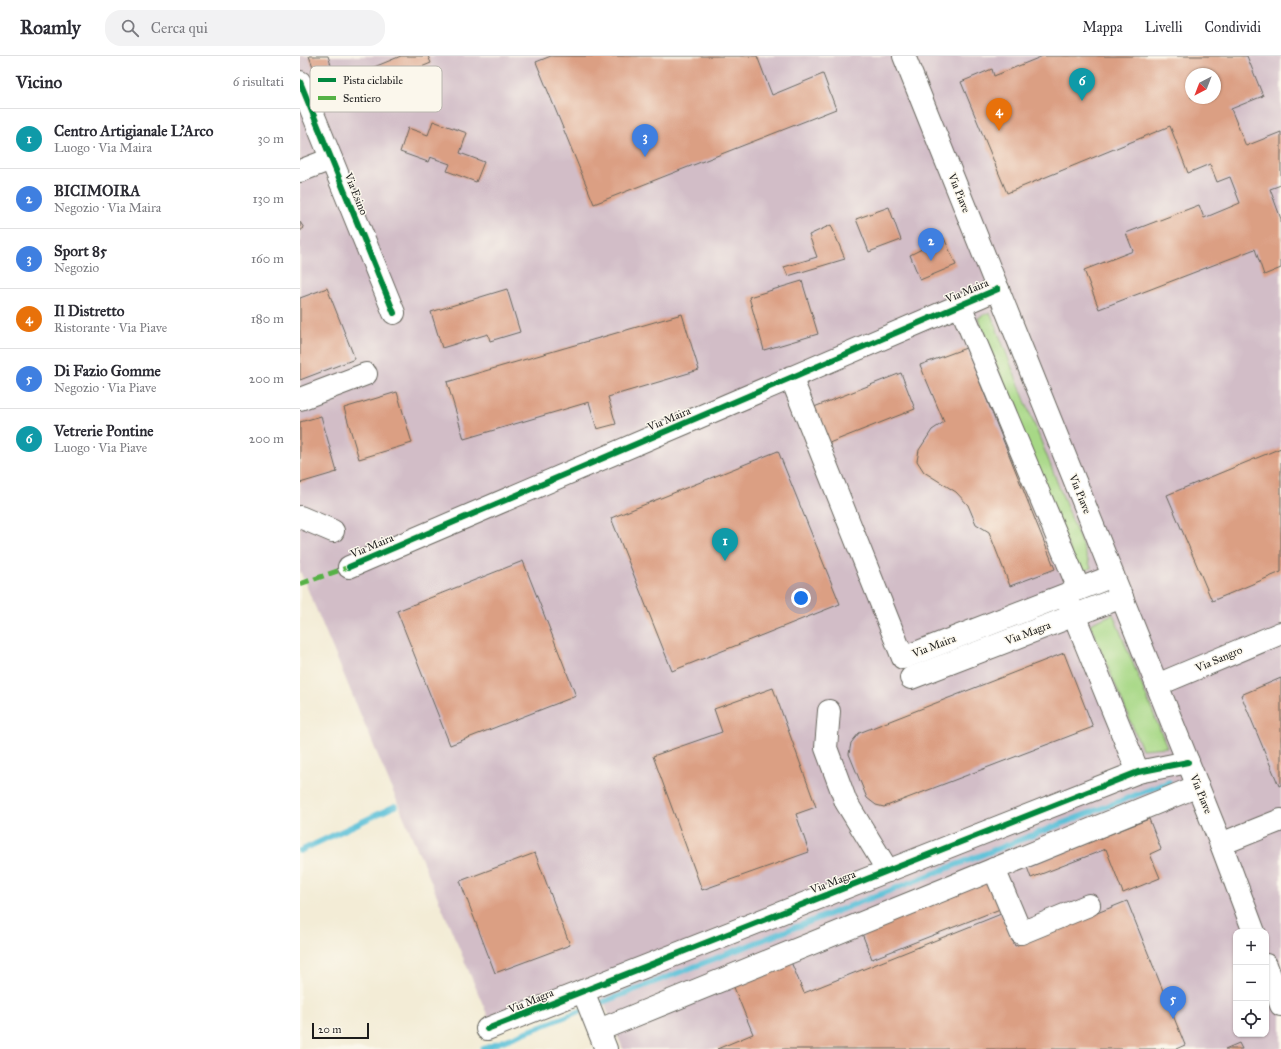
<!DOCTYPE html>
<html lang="it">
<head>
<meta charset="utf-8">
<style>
  :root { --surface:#fff; --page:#f2f2f3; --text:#2b2b33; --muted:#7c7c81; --line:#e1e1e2; --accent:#c8321e }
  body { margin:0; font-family:"IM FELL Great Primer",serif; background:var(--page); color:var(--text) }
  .controls { position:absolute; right:12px; bottom:12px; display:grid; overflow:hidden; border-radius:8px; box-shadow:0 1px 3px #0004 }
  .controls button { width:36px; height:36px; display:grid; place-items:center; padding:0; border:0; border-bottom:1px solid var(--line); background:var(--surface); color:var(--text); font:20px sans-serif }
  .compass { position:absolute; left:885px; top:12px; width:36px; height:36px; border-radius:50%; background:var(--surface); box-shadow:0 1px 3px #0004; rotate:222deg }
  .scale { position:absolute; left:12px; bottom:10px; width:57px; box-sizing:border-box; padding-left:4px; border:2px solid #1c1c1c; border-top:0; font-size:11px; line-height:14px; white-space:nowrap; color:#1c1c1c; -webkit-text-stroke:3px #fbf7ec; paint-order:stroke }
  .you { position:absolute; left:501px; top:542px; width:14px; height:14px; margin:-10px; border:3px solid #fff; border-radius:50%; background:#1a73e8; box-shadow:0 0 0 6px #1a73e833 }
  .badge { display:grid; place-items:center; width:26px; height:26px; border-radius:50%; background:var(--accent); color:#fff; font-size:13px; font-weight:700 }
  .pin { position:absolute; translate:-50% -33px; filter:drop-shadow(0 1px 2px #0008) }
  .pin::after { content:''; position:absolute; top:21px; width:14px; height:12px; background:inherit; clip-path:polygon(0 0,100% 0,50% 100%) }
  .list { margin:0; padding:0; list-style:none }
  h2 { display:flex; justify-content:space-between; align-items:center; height:52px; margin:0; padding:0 16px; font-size:17px }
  h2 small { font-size:13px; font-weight:400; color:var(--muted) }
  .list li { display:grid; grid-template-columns:26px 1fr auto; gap:12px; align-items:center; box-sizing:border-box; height:60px; padding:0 16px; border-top:1px solid var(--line) }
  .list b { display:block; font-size:15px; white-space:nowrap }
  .list p { margin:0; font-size:13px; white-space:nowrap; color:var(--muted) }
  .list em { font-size:13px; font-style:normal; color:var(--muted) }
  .icon { flex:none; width:22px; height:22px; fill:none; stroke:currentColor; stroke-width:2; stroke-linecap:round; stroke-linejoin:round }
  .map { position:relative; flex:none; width:981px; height:993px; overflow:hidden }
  header { display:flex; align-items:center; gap:24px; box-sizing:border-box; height:56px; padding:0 20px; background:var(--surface); border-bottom:1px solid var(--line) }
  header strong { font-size:19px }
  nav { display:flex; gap:22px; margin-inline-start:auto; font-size:14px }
  .search { width:280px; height:36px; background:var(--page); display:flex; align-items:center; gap:10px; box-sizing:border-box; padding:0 14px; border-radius:16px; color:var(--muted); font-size:15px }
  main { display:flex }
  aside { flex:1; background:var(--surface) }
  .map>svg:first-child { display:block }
  .industrial { fill:#d2bdc7; fill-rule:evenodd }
  .green { fill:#a7d886; stroke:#627a51 }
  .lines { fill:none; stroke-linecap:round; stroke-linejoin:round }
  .stream { stroke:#5ac0d8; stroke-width:5.5 }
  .building { fill:#db9f83; fill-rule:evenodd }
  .minor-casing { stroke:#67655d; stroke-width:24 }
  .major-casing { stroke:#67655d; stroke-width:24 }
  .minor { stroke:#fff; stroke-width:22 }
  .major { stroke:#fff; stroke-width:22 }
  .quiet { stroke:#55b145; stroke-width:5; stroke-dasharray:10 5; stroke-linecap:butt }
  .cycleway-casing { stroke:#fbf7ec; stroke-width:8 }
  .cycleway { stroke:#00873e; stroke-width:6 }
  .labels { text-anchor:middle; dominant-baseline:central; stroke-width:3; stroke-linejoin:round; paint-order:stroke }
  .street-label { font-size:11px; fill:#1c1c1c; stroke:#fbf7ec }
  .key { fill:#fbf7ec; stroke:#b8b5ae; stroke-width:1 }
  .key-label { font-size:11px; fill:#1c1c1c }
</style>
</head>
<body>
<header>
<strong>Roamly</strong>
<div class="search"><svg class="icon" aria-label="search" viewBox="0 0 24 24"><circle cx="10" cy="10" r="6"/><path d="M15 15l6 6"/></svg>Cerca qui</div>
<nav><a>Mappa</a><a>Livelli</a><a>Condividi</a></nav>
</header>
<main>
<aside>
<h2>Vicino<small>6 risultati</small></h2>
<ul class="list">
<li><span class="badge" style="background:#0f9aa8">1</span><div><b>Centro Artigianale L'Arco</b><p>Luogo · Via Maira</p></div><em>30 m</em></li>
<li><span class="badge" style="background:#3f7fe0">2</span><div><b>BICIMOIRA</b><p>Negozio · Via Maira</p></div><em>130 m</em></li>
<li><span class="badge" style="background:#3f7fe0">3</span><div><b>Sport 85</b><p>Negozio</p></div><em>160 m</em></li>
<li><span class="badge" style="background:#e8710a">4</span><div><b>Il Distretto</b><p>Ristorante · Via Piave</p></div><em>180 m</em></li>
<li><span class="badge" style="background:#3f7fe0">5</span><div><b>Di Fazio Gomme</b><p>Negozio · Via Piave</p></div><em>200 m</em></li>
<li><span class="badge" style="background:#0f9aa8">6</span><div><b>Vetrerie Pontine</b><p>Luogo · Via Piave</p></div><em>200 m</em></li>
</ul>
</aside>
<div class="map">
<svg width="981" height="993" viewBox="0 0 981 993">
  <rect width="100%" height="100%" fill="#fbf7ec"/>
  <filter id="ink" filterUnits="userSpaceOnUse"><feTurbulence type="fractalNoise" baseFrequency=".025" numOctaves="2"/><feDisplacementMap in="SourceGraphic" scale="8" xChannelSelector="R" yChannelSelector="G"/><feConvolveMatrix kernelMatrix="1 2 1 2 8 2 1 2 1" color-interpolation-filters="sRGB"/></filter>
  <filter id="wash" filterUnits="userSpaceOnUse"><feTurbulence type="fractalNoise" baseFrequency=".012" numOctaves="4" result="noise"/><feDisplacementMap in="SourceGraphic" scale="16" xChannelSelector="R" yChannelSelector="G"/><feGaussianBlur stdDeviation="0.9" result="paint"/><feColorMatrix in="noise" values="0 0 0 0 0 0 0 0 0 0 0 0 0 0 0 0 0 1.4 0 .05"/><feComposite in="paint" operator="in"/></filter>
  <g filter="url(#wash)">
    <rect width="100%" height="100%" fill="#f3ecd6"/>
    <path class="industrial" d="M0,0H981V993H323L293,922L189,963L0,515ZM891,18H915V42H891ZM936,876H966V978H936Z"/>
    <g class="green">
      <path d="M690,256L791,512L779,517L678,262Z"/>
      <path d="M813,558L867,691L842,693L790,568Z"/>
    </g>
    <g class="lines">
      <g class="stream">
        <path d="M0,795L95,750"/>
        <path d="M293,950L869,726"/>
        <path d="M183,993L285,953"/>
      </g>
    </g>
    <g id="blocks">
      <g class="building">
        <path d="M9,0H28L31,9L15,16Z"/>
        <path d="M101,0H128L131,7L31,49L23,32Z"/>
        <path d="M251,0H457L472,39L523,18L536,53L294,148L236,6Z"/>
        <path d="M743,0H947L963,40L931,53L946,90L981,76V129L970,133L981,163V212L964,219L955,193L799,253L784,214L833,195L826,177L899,149L904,162L940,147L930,121L917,126L910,108L888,117L870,70L707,137L661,26L692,13L694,20ZM891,18H915V42H891Z"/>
        <path d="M133,65L167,77L160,97L184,106L176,126L147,115L150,108L130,101L128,106L100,96L108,72L128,79Z"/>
        <path d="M589,151L601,184L569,196L556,163Z"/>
        <path d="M0,166L4,172L0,175Z"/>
        <path d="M531,169L545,203L488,220L484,211L517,201L509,179Z"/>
        <path d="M644,182L656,209L620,224L610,199Z"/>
        <path d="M502,225L518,278L464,294L449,241Z"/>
        <path d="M27,232L55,303L0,324V242Z"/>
        <path d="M207,233L220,276L190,285L188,278L142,292L131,256Z"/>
        <path d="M382,258L399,314L308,341L316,368L297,373L289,346L164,383L147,326Z"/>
        <path d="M666,292L755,513L710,530L689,476L676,468L668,449L656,436L624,416L617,405L619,394L632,374L644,366L620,309Z"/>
        <path d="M601,317L615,353L524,389L509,353Z"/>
        <path d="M97,336L112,387L59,403L44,352Z"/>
        <path d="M21,360L37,416L0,427V366Z"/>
        <path d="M981,392V516L912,545L867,439Z"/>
        <path d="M478,395L540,548L372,615L311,462Z"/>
        <path d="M223,505L276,640L150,689L97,555Z"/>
        <path d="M764,597L793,671L584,751L576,749L567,742L549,698L551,687L559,677Z"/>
        <path d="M981,622V729L979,730L941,639Z"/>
        <path d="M473,632L516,751L496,758L509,796L402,834L353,700L422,676L414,653Z"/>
        <path d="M849,763L861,793L850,798L860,822L823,837L806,793L731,822L727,811Z"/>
        <path d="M235,797L270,889L195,917L160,825Z"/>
        <path d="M689,825L700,853L572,903L561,875Z"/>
        <path d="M827,845L885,989L876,993H417L453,978L433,929L491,906L504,937L701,858L715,890Z"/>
        <path d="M939,987L942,993H925Z"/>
      </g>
    </g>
  </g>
  <g filter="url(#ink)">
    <use href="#blocks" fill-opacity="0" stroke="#67655d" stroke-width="1"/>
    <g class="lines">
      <defs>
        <g id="minor">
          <path d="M0,26L94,257"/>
          <path d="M0,115L31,103"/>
          <path d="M660,249L779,533"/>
          <path d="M491,321L603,602L813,520"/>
          <path d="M0,343L66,318"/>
          <path d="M0,461L33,475"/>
          <path d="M49,511L698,233"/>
          <path d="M769,547L838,716"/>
          <path d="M611,622L822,541"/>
          <path d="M857,629L981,577"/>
          <path d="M529,655L526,692L546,746L588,815"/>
          <path d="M921,788L981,764"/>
          <path d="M694,813L721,877L789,849"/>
          <path d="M283,935L306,993"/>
          <path d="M187,973L838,716L888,706"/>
          <path d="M299,974L898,730"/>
        </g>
        <g id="major">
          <path d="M604,0L921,788L954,876"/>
          <path d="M966,909L981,949"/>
        </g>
      </defs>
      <use href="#minor" class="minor-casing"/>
      <use href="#major" class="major-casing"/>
      <use href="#minor" class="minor"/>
      <use href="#major" class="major"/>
      <path class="quiet" d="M0,528L49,511"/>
      <defs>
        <g id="cycleway">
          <path d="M0,26L94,257"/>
          <path d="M49,511L698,233"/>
          <path d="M187,973L838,716L888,706"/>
        </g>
      </defs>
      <use href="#cycleway" class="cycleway-casing"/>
      <use href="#cycleway" class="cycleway"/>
    </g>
  </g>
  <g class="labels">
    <g class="street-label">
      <text transform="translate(659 137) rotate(68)">Via Piave</text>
      <text transform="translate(56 138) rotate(68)">Via Esino</text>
      <text transform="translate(667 235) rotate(-23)">Via Maira</text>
      <text transform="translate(369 363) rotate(-23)">Via Maira</text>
      <text transform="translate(780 438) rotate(68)">Via Piave</text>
      <text transform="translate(72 490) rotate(-23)">Via Maira</text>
      <text transform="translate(728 577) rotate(-21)">Via Magra</text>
      <text transform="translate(634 590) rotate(-21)">Via Maira</text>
      <text transform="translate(919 603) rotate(-23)">Via Sangro</text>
      <text transform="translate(901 738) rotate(68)">Via Piave</text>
      <text transform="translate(533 826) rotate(-21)">Via Magra</text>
      <text transform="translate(231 945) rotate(-22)">Via Magra</text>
    </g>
  </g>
  <rect x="10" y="10" width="132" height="46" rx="6" class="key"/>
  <rect x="18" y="22" width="18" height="4" fill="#00873e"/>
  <rect x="18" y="40" width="18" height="4" fill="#55b145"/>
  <g class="key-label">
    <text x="43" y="28">Pista ciclabile</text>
    <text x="43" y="46">Sentiero</text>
  </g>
</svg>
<div class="controls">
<button>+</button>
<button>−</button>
<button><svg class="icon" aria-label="locate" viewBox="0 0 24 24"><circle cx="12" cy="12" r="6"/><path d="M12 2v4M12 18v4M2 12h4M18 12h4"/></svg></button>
</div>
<svg class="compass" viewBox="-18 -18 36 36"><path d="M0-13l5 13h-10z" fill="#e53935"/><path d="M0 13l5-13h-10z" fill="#7c7c81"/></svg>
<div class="scale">20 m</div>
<div class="you"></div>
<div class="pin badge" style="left:425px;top:505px;background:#0f9aa8">1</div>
<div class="pin badge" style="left:631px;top:205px;background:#3f7fe0">2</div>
<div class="pin badge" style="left:345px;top:101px;background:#3f7fe0">3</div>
<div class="pin badge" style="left:699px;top:75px;background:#e8710a">4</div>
<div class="pin badge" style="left:873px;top:963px;background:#3f7fe0">5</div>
<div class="pin badge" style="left:782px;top:45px;background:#0f9aa8">6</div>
</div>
</main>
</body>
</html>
